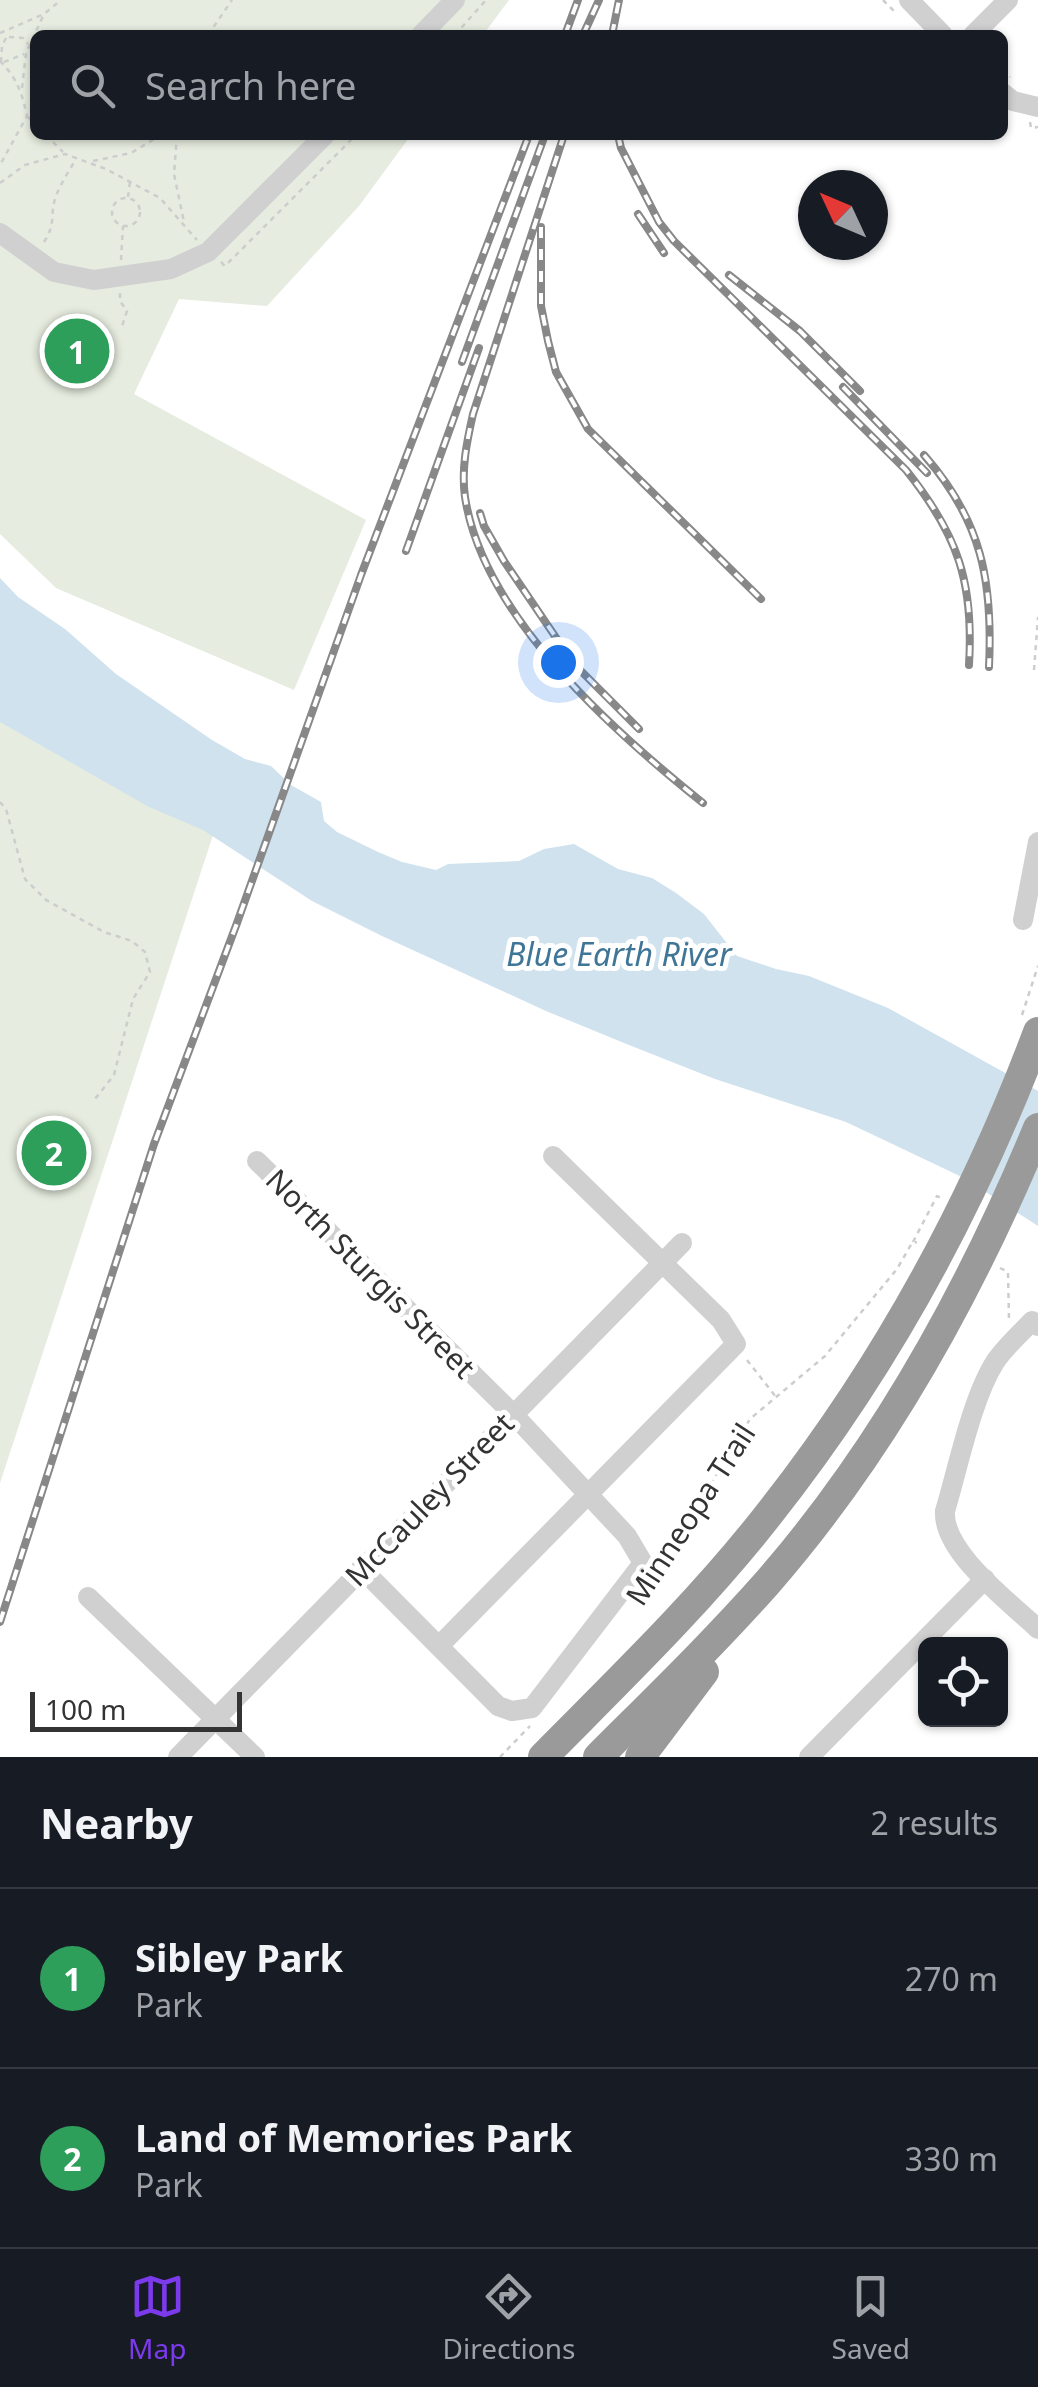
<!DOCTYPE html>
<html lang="en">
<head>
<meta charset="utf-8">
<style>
  :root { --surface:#171b24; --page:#20242c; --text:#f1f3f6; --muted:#9ea1a6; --line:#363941; --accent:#7c3aed }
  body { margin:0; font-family:"Noto Sans",sans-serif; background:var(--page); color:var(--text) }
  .controls { position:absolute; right:30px; bottom:30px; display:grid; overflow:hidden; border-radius:15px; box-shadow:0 2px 8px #0004 }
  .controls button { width:90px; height:90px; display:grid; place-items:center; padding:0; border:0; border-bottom:2px solid var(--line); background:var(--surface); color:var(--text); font:50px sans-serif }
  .compass { position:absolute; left:798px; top:170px; width:90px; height:90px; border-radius:50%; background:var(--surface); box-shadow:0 2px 8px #0004; rotate:314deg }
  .scale { position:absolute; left:30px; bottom:25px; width:212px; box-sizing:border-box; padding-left:10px; border:5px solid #333; border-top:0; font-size:28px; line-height:35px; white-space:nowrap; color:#333; -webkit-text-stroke:8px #fff; paint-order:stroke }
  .you { position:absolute; left:558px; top:662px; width:35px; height:35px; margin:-25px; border:8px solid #fff; border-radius:50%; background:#1a73e8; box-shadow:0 0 0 15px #1a73e833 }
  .badge { display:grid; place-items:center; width:65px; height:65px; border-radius:50%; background:var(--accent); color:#fff; font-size:32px; font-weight:700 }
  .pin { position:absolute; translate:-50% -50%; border:5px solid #fff; box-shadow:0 2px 10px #0006 }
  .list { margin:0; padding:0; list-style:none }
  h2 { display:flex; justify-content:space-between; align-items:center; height:130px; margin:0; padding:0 40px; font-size:42px }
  h2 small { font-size:32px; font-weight:400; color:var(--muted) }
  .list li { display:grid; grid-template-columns:65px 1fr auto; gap:30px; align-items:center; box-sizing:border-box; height:180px; padding:0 40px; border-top:2px solid var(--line) }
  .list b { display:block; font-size:38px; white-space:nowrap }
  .list p { margin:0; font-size:32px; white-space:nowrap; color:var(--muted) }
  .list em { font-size:32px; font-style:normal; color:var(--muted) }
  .icon { flex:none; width:55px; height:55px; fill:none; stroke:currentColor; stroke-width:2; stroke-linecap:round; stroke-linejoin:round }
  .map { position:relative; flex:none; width:1038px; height:1757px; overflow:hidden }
  .search { position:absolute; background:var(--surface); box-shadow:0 2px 8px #0004; left:30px; right:30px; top:30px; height:110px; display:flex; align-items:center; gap:25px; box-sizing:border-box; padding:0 35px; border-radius:15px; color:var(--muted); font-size:38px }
  .sheet { height:490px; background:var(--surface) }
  nav { display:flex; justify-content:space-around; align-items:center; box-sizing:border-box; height:140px; border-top:2px solid var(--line); background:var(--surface); font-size:28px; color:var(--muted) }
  nav a { display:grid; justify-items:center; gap:5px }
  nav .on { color:var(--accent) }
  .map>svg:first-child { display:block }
  .green { fill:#e6ecdf }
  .water { fill:#cfe2ee }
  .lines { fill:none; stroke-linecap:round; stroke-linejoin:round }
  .path { stroke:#cdcdcd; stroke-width:2.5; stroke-dasharray:5 5; stroke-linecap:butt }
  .minor { stroke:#d0d0d0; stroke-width:20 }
  .highway { stroke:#9a9a9a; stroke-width:30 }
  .rail-casing { stroke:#888; stroke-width:8 }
  .rail { stroke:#fff; stroke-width:4; stroke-dasharray:11; stroke-linecap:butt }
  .labels { text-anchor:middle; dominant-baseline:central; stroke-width:10; stroke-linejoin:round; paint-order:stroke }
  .street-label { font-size:30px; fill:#333; stroke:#fff }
  .water-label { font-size:32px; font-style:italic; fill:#3f7597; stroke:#fff }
</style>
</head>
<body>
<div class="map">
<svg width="1038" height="1757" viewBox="0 0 1038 1757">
  <rect width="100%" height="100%" fill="#fff"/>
  <g class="green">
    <path d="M0,0H509L483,35H35V135H411L359,206L267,306L179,299L134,394L366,520L294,690L56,588L0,534Z"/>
    <path d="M0,693L217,823L0,1483Z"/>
  </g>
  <path class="water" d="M0,578L18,597L65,629L116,674L212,740L245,759L271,766L291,785L321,802L324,821L337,832L378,852L402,862L436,870L448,864L519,861L544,849L574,844L618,869L652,878L676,893L704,914L737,956L776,969L809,976L888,1008L1038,1091V1226L964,1178L846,1122L715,1079L629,1045L546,1011L382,936L312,901L203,830L149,807L0,722Z"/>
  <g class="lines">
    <g class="path">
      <path d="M883,0L896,13"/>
      <path d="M0,33L44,14L61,0"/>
      <path d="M208,35L232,0"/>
      <path d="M455,35L486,0"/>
      <path d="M9,37L23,38L28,44"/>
      <path d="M0,61C17,78 22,93 27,116L0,165"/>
      <path d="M1,62L2,46L8,34"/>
      <path d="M4,62L24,54"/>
      <path d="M1003,69L1010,77"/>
      <path d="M22,88L26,53L44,14"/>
      <path d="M28,117L35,124"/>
      <path d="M1030,122L1031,128L1038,127"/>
      <path d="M46,135L63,152"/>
      <path d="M177,135L174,174L184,222"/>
      <path d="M93,161L131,153L161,135"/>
      <path d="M0,183L25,165L65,154L106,169L160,198L197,240"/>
      <path d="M128,197L130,182"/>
      <circle cx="126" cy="212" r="14"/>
      <path d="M44,242C57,222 49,216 56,196C61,183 69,171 76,159"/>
      <path d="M121,260L123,226"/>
      <path d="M221,262L225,266L356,135"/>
      <path d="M120,293V301L127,311L121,329"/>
      <path d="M1034,670L1038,617"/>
      <path d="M0,802L6,809L25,879L46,900L104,932L132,941L145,952L150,972L133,999L114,1075L95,1099"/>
      <path d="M1022,1015L1038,966"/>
      <path d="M913,1242L937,1196L941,1198"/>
      <path d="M1000,1268L1008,1272L1009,1320"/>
      <path d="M747,1360L776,1397"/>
      <path d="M659,1570L750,1419L825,1356L897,1269L912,1243L917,1242"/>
      <path d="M500,1757L530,1726"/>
    </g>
    <g class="minor">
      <path d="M909,0L943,35"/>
      <path d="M421,35L455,0"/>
      <path d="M973,35L1008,0"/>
      <path d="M1003,93L1013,101L1038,107"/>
      <path d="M0,233L54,272L94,280L171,269L208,252L325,135"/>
      <path d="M1023,920L1038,842"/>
      <path d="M257,1161L512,1413L627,1536L643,1563L532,1708L512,1711L498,1706L361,1568"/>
      <path d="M1038,1326L1032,1321C1020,1334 1005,1347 995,1362C972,1398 958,1468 945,1511C942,1552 1010,1602 1038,1629"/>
      <path d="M88,1597L255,1757"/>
      <path d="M439,1646L736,1344L721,1320L553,1156"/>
      <path d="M178,1757L682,1243"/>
      <path d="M809,1757L985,1579"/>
    </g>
    <g class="highway">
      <path d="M543,1757C619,1680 698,1604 765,1519C882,1372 972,1208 1038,1032"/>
      <path d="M598,1757C655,1700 714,1643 767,1583C883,1450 971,1290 1038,1128"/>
      <path d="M640,1757L704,1672"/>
    </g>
    <defs>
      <g id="rail">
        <path d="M565,35L578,0"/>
        <path d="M583,35L599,0"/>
        <path d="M612,35L619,0"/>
        <path d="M564,135L473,414C467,441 461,469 465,497C483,616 613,731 703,803"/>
        <path d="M618,135L621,148L659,222L674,241L906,470C958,535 974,582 969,665"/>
        <path d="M638,214L664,253"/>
        <path d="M541,227V306L548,341L556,372L588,429L761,599"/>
        <path d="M729,275L800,331L860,391"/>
        <path d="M462,362L545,135"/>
        <path d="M843,387L927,473"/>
        <path d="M924,455C982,521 993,581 989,667"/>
        <path d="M480,513L484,526L504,561L561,645L581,671L639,729"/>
        <path d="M406,551L479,348"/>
        <path d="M0,1622L154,1144L237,923L361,575L529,135"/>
      </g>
    </defs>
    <use href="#rail" class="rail-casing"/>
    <use href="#rail" class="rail"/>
  </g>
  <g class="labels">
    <g class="street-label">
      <text transform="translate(371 1273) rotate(45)">North Sturgis Street</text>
      <text transform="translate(429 1499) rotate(-46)">McCauley Street</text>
      <text transform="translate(690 1514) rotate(-57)">Minneopa Trail</text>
    </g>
    <g class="water-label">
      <text x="619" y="953">Blue Earth River</text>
    </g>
  </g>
</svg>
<div class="controls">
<button><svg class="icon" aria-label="locate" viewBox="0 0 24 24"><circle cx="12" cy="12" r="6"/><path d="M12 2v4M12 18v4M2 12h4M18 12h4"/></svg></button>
</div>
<svg class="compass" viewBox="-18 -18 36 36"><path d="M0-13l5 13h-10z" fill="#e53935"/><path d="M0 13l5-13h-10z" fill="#9ea1a6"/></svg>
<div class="scale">100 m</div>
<div class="you"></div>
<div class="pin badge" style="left:77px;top:351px;background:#2e9e5b">1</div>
<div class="pin badge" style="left:54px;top:1153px;background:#2e9e5b">2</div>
<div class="search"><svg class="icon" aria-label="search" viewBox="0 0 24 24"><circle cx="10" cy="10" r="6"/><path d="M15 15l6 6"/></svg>Search here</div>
</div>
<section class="sheet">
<h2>Nearby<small>2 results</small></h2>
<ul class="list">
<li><span class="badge" style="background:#2e9e5b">1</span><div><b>Sibley Park</b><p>Park</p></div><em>270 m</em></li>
<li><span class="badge" style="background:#2e9e5b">2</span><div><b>Land of Memories Park</b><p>Park</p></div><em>330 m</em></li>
</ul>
</section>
<nav>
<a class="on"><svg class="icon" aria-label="map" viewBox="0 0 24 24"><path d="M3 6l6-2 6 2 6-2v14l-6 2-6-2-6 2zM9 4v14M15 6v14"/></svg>Map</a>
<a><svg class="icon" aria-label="directions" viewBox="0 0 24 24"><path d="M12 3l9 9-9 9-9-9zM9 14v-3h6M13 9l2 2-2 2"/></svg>Directions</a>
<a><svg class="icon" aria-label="saved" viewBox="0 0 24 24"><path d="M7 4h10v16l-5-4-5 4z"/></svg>Saved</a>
</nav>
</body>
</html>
